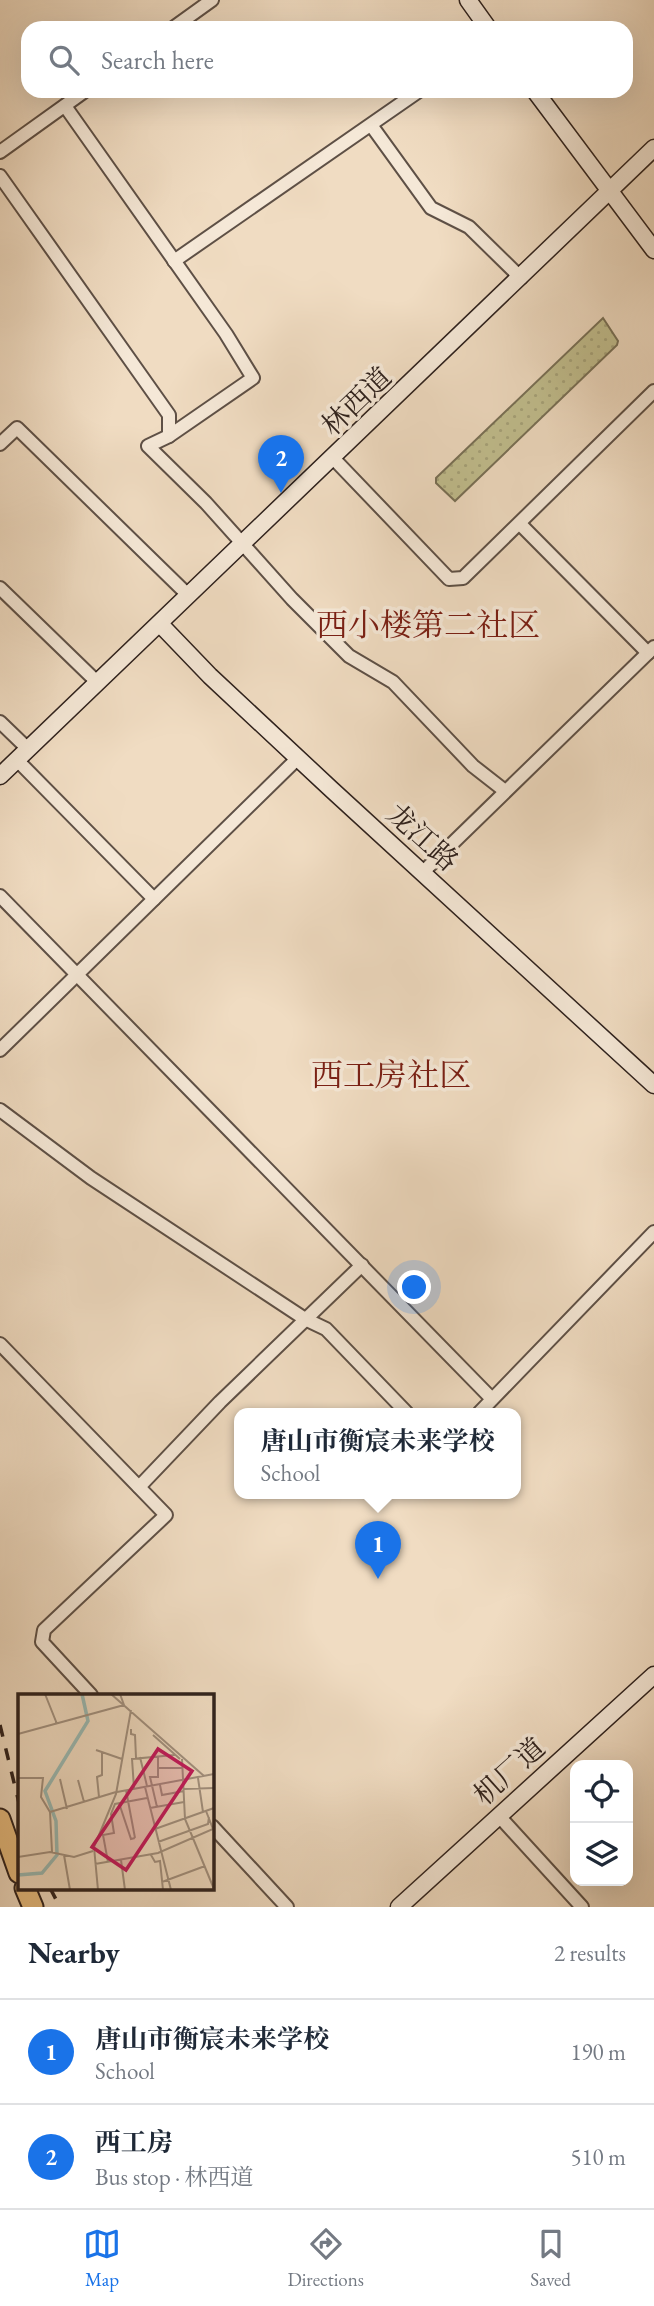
<!DOCTYPE html>
<html lang="en">
<head>
<meta charset="utf-8">
<style>
  :root { --surface:#fff; --page:#f2f2f3; --text:#1f2937; --muted:#747a83; --line:#e0e1e3; --accent:#1a73e8 }
  body { margin:0; font-family:"EB Garamond","Noto Serif SC",serif; background:var(--page); color:var(--text) }
  .controls { position:absolute; right:21px; bottom:21px; display:grid; overflow:hidden; border-radius:14px; box-shadow:0 7px 28px #0002 }
  .controls button { width:63px; height:63px; display:grid; place-items:center; padding:0; border:0; border-bottom:2px solid var(--line); background:var(--surface); color:var(--text); font:35px sans-serif }
  .you { position:absolute; left:415px; top:1288px; width:24px; height:24px; margin:-18px; border:5px solid #fff; border-radius:50%; background:#1a73e8; box-shadow:0 0 0 10px #1a73e833 }
  .badge { display:grid; place-items:center; width:46px; height:46px; border-radius:50%; background:var(--accent); color:#fff; font-size:23px; font-weight:700 }
  .pin { position:absolute; translate:-50% -58px; filter:drop-shadow(0 2px 4px #0008) }
  .pin::after { content:''; position:absolute; top:37px; width:24px; height:21px; background:inherit; clip-path:polygon(0 0,100% 0,50% 100%) }
  .popup { position:absolute; left:234px; top:1408px; width:287px; height:91px; box-sizing:border-box; display:grid; place-content:center; border-radius:14px; background:var(--surface); filter:drop-shadow(0 2px 5px #0005); font-size:23px; white-space:nowrap; color:var(--muted) }
  .popup b { font-size:26px; color:var(--text) }
  .popup::after { content:''; position:absolute; left:50%; top:100%; margin-left:-14px; border:14px solid transparent; border-top-color:var(--surface) }
  .list { margin:0; padding:0; list-style:none }
  h2 { display:flex; justify-content:space-between; align-items:center; height:91px; margin:0; padding:0 28px; font-size:30px }
  h2 small { font-size:23px; font-weight:400; color:var(--muted) }
  .list li { display:grid; grid-template-columns:46px 1fr auto; gap:21px; align-items:center; box-sizing:border-box; height:105px; padding:0 28px; border-top:2px solid var(--line) }
  .list b { display:block; font-size:26px; white-space:nowrap }
  .list p { margin:0; font-size:23px; white-space:nowrap; color:var(--muted) }
  .list em { font-size:23px; font-style:normal; color:var(--muted) }
  .icon { flex:none; width:38px; height:38px; fill:none; stroke:currentColor; stroke-width:2; stroke-linecap:round; stroke-linejoin:round }
  .map { position:relative; flex:none; width:654px; height:1907px; overflow:hidden }
  .search { position:absolute; background:var(--surface); box-shadow:0 7px 28px #0002; left:21px; right:21px; top:21px; height:77px; display:flex; align-items:center; gap:18px; box-sizing:border-box; padding:0 24px; border-radius:21px; color:var(--muted); font-size:26px }
  .sheet { height:301px; background:var(--surface) }
  nav { display:flex; justify-content:space-around; align-items:center; box-sizing:border-box; height:98px; border-top:2px solid var(--line); background:var(--surface); font-size:19px; color:var(--muted) }
  nav a { display:grid; justify-items:center; gap:4px }
  nav .on { color:var(--accent) }
  .map>svg:first-child { display:block }
  .garden { fill:url(#garden-dots); stroke:#787056; stroke-width:2 }
  .lines { fill:none; stroke-linecap:round; stroke-linejoin:round }
  .street-casing { stroke:#5e5046; stroke-width:16 }
  .secondary-casing { stroke:#2e211d; stroke-width:19 }
  .primary-casing { stroke:#2e211d; stroke-width:23 }
  .street { stroke:#f5e8d7; stroke-width:12 }
  .secondary { stroke:#f5e8d7; stroke-width:16 }
  .primary { stroke:#e8be81; stroke-width:19 }
  .rail { stroke:#2e211d; stroke-width:3.5; stroke-dasharray:12 12; stroke-linecap:butt }
  .labels { text-anchor:middle; dominant-baseline:central; stroke-width:7; stroke-linejoin:round; paint-order:stroke }
  .street-label { font-size:28px; fill:#2e211d; stroke:#f5e8d7 }
  .quarter-label { font-size:32px; fill:#7a1f14; stroke:#f5e8d7 }
  .inset-river { fill:none; stroke:#9abbb5; stroke-width:3.5 }
  .inset-road { fill:none; stroke:#a29180; stroke-width:2 }
  .view { fill:#c2185b; fill-opacity:0.15; stroke:#c2185b; stroke-width:3.5 }
  .inset-edge { fill:none; stroke:#2e211d; stroke-width:3.5 }
</style>
</head>
<body>
<div class="map">
<svg width="654" height="1907" viewBox="0 0 654 1907">
  <defs>
    <pattern id="garden-dots" width="8" height="8" patternUnits="userSpaceOnUse" patternTransform="scale(1.75)"><rect width="8" height="8" fill="#c1be8e"/><path d="M2 2h.1M6 6h.1" fill="none" stroke="#a6a37a" stroke-width="1.8" stroke-linecap="round"/></pattern>
  </defs>
  <rect width="100%" height="100%" fill="#f0dcc2"/>
  <filter id="stains"><feTurbulence type="fractalNoise" baseFrequency=".00286" numOctaves="4"/><feColorMatrix values="0 0 0 0 .2 0 0 0 0 .09 0 0 0 0 .02 0 0 0 .5 -.17"/></filter>
  <radialGradient id="worn" r=".72"><stop offset=".6" stop-color="#630" stop-opacity="0"/><stop offset="1" stop-color="#630" stop-opacity=".3"/></radialGradient>
  <path class="garden" d="M603,318L618,341L617,345L455,501L436,483V478Z"/>
  <g class="lines">
    <defs>
      <g id="street">
        <path d="M173,28L212,0"/>
        <path d="M65,106L226,334L253,378L169,436L148,446L206,503L292,599L349,656L393,682L473,766L505,791"/>
        <path d="M371,125L431,208L469,227L521,278"/>
        <path d="M0,152L85,91"/>
        <path d="M0,176L169,415V436"/>
        <path d="M174,261L419,91"/>
        <path d="M0,444L17,428L189,596"/>
        <path d="M334,459L449,579L463,578L654,391"/>
        <path d="M520,524L648,653"/>
        <path d="M0,588L98,683"/>
        <path d="M0,722L28,749"/>
        <path d="M17,760L154,899"/>
        <path d="M423,872L654,647"/>
        <path d="M0,896L492,1399"/>
        <path d="M0,1050L298,758"/>
        <path d="M0,1110L91,1178L305,1319L326,1329L407,1413"/>
        <path d="M0,1344L166,1515L44,1630L42,1642L91,1695"/>
        <path d="M479,1413L654,1232"/>
        <path d="M139,1487L220,1402L362,1265"/>
        <path d="M499,1816L582,1907"/>
        <path d="M212,1826L287,1907"/>
      </g>
      <g id="secondary">
        <path d="M468,0L488,28"/>
        <path d="M535,91L654,250"/>
        <path d="M160,624L210,676L331,789L654,1085"/>
        <path d="M0,776L654,148"/>
        <path d="M399,1907L654,1675"/>
      </g>
      <g id="primary">
        <path d="M0,1819L19,1873"/>
        <path d="M25,1888L33,1907"/>
      </g>
    </defs>
    <use href="#street" class="street-casing"/>
    <use href="#secondary" class="secondary-casing"/>
    <use href="#primary" class="primary-casing"/>
    <use href="#street" class="street"/>
    <use href="#secondary" class="secondary"/>
    <use href="#primary" class="primary"/>
    <g class="rail">
      <path d="M0,1725L19,1803"/>
      <path d="M50,1888L60,1907"/>
    </g>
  </g>
  <g class="labels">
    <g class="street-label">
      <text transform="translate(356 401) rotate(-44)">林西道</text>
      <text transform="translate(423 837) rotate(42)">龙江路</text>
      <text transform="translate(509 1771) rotate(-42)">机厂道</text>
    </g>
    <g class="quarter-label">
      <text x="428" y="625">西小楼第二社区</text>
      <text x="391" y="1075">西工房社区</text>
    </g>
  </g>
  <g transform="translate(18 1694)">
    <rect width="196" height="196" fill="#f0dcc2"/>
    <path class="inset-river" d="M0,181L24,179L39,161L38,127L27,97L70,27L64,0"/>
    <path class="inset-road" d="M27,0L39,30M93,0L186,82M113,35V40L117,41L118,64M0,40L106,11L102,0M135,41L162,65M78,56L104,65M122,63L129,92M164,65L167,125L196,195M140,74H164M0,84H25L23,103L32,118L98,98M180,84L185,118M42,85L49,115M60,86L66,108M142,91L144,101L166,97M127,93L153,196M116,94L114,65L156,61M166,95L196,94M108,96L117,144M99,98L196,80M81,103L79,83L84,81V59M101,109L113,145L117,144M139,113L132,83H140V62M132,114L166,108M32,118L34,158M137,135L196,114M140,148L190,130L191,123M46,161L52,196M133,161L137,168L142,167L145,196M0,163L32,158L56,163L75,157M103,166L107,196M90,168L85,141L96,139L93,120L97,110L129,104M77,170L140,159L195,135L188,117M144,188L187,172M80,196L76,153L98,100L113,16"/>
    <path class="view" d="M140,55L174,77L108,176L74,153Z"/>
    <rect width="196" height="196" class="inset-edge"/>
  </g>
  <rect width="100%" height="100%" filter="url(#stains)"/>
  <rect width="100%" height="100%" fill="url(#worn)"/>
</svg>
<div class="controls">
<button><svg class="icon" aria-label="locate" viewBox="0 0 24 24"><circle cx="12" cy="12" r="6"/><path d="M12 2v4M12 18v4M2 12h4M18 12h4"/></svg></button>
<button><svg class="icon" aria-label="layers" viewBox="0 0 24 24"><path d="M12 4l9 5-9 5-9-5zM3 14l9 5 9-5"/></svg></button>
</div>
<div class="you"></div>
<div class="pin badge" style="left:378px;top:1579px">1</div>
<div class="popup"><b>唐山市衡宸未来学校</b>School</div>
<div class="pin badge" style="left:281px;top:493px">2</div>
<div class="search"><svg class="icon" aria-label="search" viewBox="0 0 24 24"><circle cx="10" cy="10" r="6"/><path d="M15 15l6 6"/></svg>Search here</div>
</div>
<section class="sheet">
<h2>Nearby<small>2 results</small></h2>
<ul class="list">
<li><span class="badge">1</span><div><b>唐山市衡宸未来学校</b><p>School</p></div><em>190 m</em></li>
<li><span class="badge">2</span><div><b>西工房</b><p>Bus stop · 林西道</p></div><em>510 m</em></li>
</ul>
</section>
<nav>
<a class="on"><svg class="icon" aria-label="map" viewBox="0 0 24 24"><path d="M3 6l6-2 6 2 6-2v14l-6 2-6-2-6 2zM9 4v14M15 6v14"/></svg>Map</a>
<a><svg class="icon" aria-label="directions" viewBox="0 0 24 24"><path d="M12 3l9 9-9 9-9-9zM9 14v-3h6M13 9l2 2-2 2"/></svg>Directions</a>
<a><svg class="icon" aria-label="saved" viewBox="0 0 24 24"><path d="M7 4h10v16l-5-4-5 4z"/></svg>Saved</a>
</nav>
</body>
</html>
